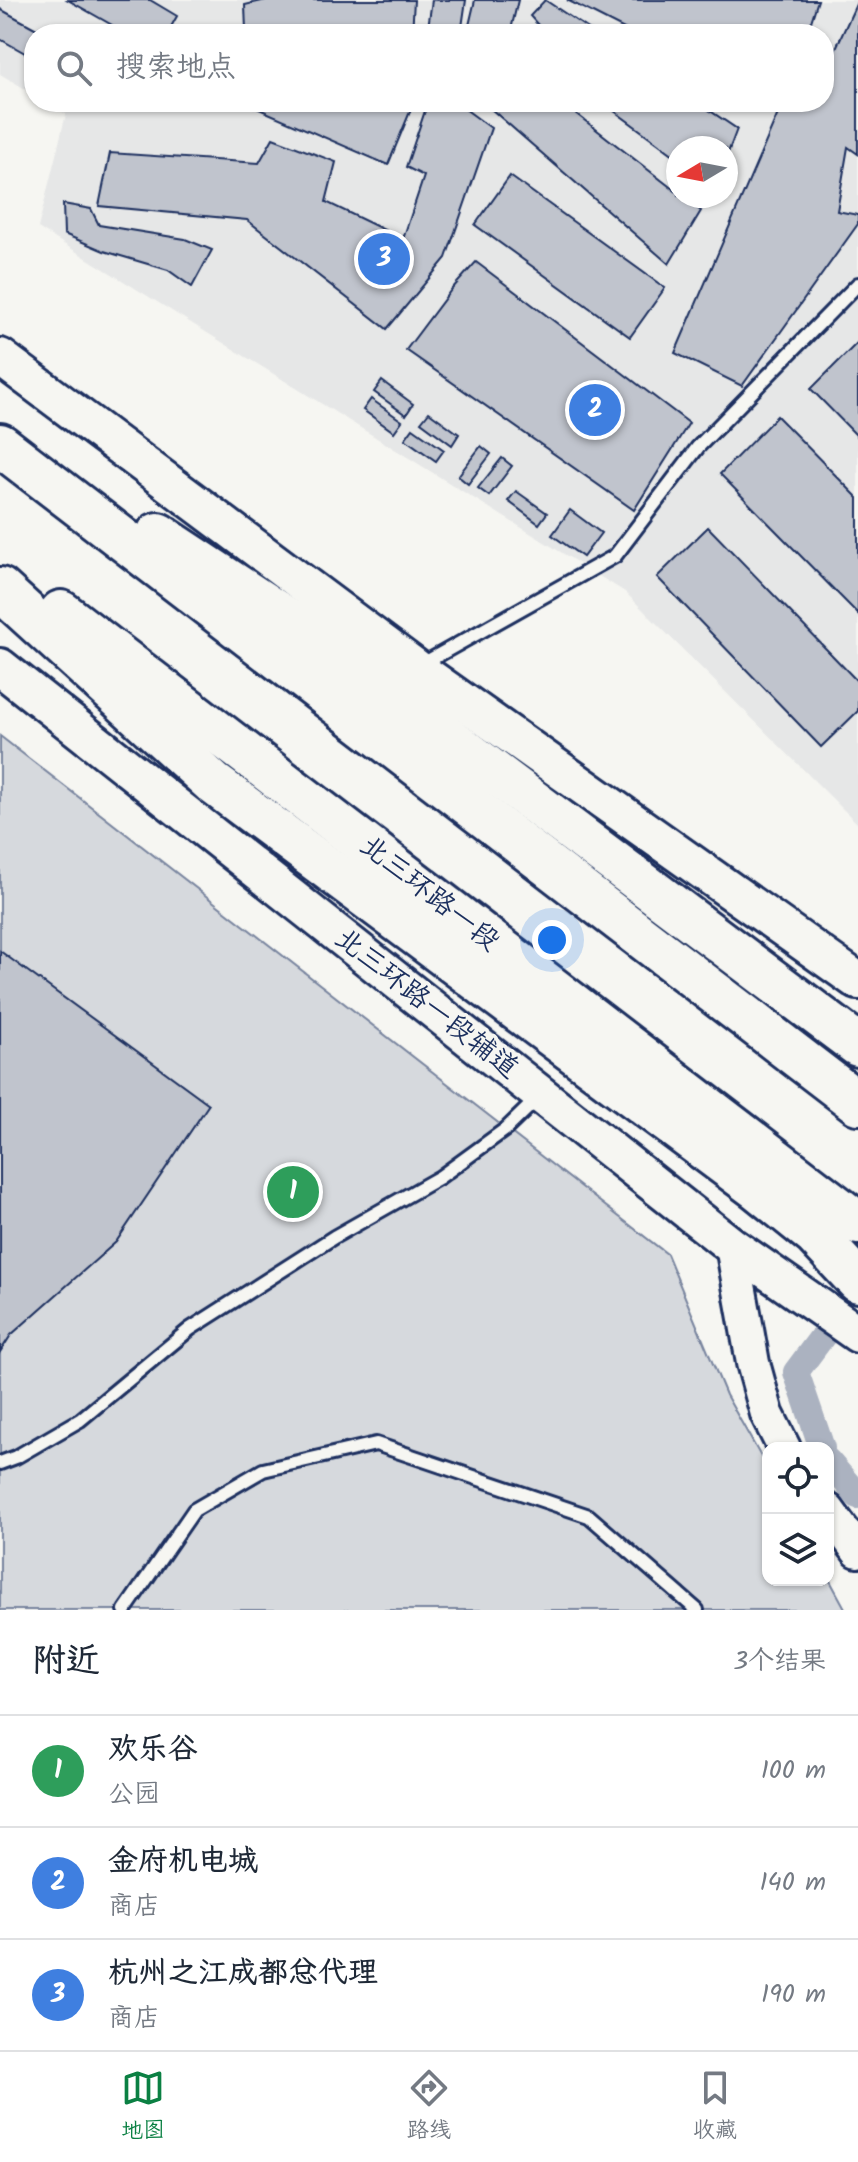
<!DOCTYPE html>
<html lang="zh">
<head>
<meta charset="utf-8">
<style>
  :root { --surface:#fff; --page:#f6f6f7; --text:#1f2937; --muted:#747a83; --line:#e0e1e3; --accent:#0b8043 }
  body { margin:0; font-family:Kalam,"LXGW WenKai TC",sans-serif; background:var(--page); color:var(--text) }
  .controls { position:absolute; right:24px; bottom:24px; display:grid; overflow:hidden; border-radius:16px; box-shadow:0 2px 6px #0004 }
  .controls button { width:72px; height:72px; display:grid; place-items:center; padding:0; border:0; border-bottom:2px solid var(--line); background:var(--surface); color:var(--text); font:40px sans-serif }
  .compass { position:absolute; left:666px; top:136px; width:72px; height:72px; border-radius:50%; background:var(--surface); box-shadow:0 2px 6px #0004; rotate:260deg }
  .you { position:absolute; left:552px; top:940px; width:28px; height:28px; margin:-20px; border:6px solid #fff; border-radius:50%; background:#1a73e8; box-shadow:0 0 0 12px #1a73e833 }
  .badge { display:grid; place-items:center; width:52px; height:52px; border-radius:50%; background:var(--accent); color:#fff; font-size:26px; font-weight:700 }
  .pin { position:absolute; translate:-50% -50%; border:4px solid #fff; box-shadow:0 2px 8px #0006 }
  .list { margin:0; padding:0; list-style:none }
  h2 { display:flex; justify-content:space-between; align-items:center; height:104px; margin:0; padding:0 32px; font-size:34px }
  h2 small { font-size:26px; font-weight:400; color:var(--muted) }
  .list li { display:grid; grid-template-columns:52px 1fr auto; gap:24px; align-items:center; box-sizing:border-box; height:112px; padding:0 32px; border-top:2px solid var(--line) }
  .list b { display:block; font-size:30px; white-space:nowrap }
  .list p { margin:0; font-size:26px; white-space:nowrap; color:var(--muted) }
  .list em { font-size:26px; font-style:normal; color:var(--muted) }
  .icon { flex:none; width:44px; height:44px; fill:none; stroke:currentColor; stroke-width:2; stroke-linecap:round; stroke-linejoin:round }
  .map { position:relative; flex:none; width:858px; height:1610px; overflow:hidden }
  .search { position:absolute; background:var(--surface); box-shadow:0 2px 6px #0004; left:24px; right:24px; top:24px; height:88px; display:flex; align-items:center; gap:20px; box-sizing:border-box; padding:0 28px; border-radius:32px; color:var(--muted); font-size:30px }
  .sheet { height:440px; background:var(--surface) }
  nav { display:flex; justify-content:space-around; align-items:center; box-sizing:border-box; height:112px; border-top:2px solid var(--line); background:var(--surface); font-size:22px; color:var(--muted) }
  nav a { display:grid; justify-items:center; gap:4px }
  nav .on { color:var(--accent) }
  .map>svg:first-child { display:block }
  .built { fill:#e6e7e7; fill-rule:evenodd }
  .green { fill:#d6d9dd; stroke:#78849e; stroke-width:2 }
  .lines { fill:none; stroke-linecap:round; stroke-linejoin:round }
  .canal { stroke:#abb2c0; stroke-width:26 }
  .building { fill:#c0c4cd; stroke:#1b2f5e; stroke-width:2 }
  .service-casing { stroke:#1b2f5e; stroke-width:18 }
  .tertiary-casing { stroke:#1b2f5e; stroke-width:38 }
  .secondary-casing { stroke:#1b2f5e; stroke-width:42 }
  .trunk-casing { stroke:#1b2f5e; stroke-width:48 }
  .service { stroke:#f6f6f2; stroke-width:12 }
  .tertiary { stroke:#f6f6f2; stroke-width:32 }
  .secondary { stroke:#f6f6f2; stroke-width:36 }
  .trunk { stroke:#f6f6f2; stroke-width:42 }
  .labels { text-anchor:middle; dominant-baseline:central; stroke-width:7; stroke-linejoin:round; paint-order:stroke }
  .street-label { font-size:28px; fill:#1b2f5e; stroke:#f6f6f2 }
</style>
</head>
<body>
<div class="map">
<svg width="858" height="1610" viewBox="0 0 858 1610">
  <rect width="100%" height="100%" fill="#f6f6f2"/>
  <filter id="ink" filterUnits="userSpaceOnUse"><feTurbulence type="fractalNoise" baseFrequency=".0125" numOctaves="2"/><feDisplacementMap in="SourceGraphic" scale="16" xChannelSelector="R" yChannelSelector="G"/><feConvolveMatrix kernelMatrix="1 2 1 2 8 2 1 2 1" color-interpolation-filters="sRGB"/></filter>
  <g filter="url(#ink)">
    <path class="built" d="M0,0H858V824L625,592L38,228L66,114L47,102H824V34H34V94L0,74ZM678,148H726V196H678Z"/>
    <path class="green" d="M0,736L667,1254L726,1395L768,1469V1580H828V1577L846,1610H0Z"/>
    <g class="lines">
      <g class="canal">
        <path d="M822,1448L796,1372L825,1333"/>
        <path d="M828,1461L858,1496"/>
      </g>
    </g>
    <g class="building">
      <path d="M68,0H150L177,16L167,34H128Z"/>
      <path d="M266,0H414L412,34H244L246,30L245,5Z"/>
      <path d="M432,0H466L461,34H427Z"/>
      <path d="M475,0H518L510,34H467Z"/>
      <path d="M545,0L596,34H546L530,16Z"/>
      <path d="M567,0H818L807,34H634Z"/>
      <path d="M858,0V154L848,147L837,211L858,215V224L742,386L675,353L783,102H824V74Z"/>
      <path d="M0,9L46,34H34V58L0,39Z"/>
      <path d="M243,102H414L388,165Z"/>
      <path d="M428,102H461V106L491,128L446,258L387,329L247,220L99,206L110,153L259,163L273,138L336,162L326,202L403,239L424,176L406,167Z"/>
      <path d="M483,102H561L678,193V196H682L701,211L669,264Z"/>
      <path d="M602,102H697L737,129L726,158V148H678V158Z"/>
      <path d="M510,176L665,288L630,337L475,225Z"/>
      <path d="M63,204L91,209L99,225L185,239L212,250L192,287L168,270L104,251L64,234Z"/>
      <path d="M476,262L689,423L634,510L406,350L451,290Z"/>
      <path d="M858,342V437L811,389Z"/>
      <path d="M382,381L413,404L406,415L374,392Z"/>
      <path d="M371,399L402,421L394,432L363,410Z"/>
      <path d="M429,412L459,434L452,445L421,422Z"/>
      <path d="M777,416L858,498V614L720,474Z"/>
      <path d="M413,428L444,450L436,461L405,439Z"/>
      <path d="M481,446L491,454L468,484L458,476Z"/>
      <path d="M502,458L512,466L489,496L478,488Z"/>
      <path d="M516,491L547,513L539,524L508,501Z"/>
      <path d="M570,510L601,533L583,557L552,535Z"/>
      <path d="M708,527L858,682V711L821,747L657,577Z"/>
      <path d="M0,951L209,1104L116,1242L11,1335L0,1352Z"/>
    </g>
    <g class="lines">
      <defs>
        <g id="service">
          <path d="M419,666L615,556L698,447L858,284"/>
          <path d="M0,1463L16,1457L80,1420L190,1329L334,1237L440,1177L506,1129L539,1097"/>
          <path d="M125,1610L194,1510L263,1470L376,1444L589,1516L697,1610"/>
        </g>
        <g id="tertiary">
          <path d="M732,1246L753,1363L767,1414L784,1448"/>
          <path d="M828,1510L858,1551"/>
        </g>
        <g id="secondary">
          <path d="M0,357L416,668L858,981"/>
          <path d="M0,667L732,1246L858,1334"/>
        </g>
        <g id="trunk">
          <path d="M0,445L858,1103"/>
          <path d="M158,534L314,637L858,1045"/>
          <path d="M0,589L213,783L758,1189L815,1235L858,1281"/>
          <path d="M61,612L858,1223"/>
        </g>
      </defs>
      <use href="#service" class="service-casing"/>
      <use href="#tertiary" class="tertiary-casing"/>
      <use href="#secondary" class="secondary-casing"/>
      <use href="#trunk" class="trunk-casing"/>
      <use href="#service" class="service"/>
      <use href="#tertiary" class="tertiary"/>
      <use href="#secondary" class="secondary"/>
      <use href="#trunk" class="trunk"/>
    </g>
  </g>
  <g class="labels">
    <g class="street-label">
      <text transform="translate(429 894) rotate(38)">北三环路一段</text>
      <text transform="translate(426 1004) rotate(38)">北三环路一段辅道</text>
    </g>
  </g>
</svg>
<div class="controls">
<button><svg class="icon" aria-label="locate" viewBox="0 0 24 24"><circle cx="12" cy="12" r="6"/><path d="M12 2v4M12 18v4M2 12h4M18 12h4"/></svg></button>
<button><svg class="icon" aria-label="layers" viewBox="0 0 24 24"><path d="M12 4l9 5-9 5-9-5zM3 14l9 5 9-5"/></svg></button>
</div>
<svg class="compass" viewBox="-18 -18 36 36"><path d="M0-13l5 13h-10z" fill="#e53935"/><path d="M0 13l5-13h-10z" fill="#747a83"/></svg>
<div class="you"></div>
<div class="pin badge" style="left:293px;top:1192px;background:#2e9e5b">1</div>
<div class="pin badge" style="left:595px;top:410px;background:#3f7fe0">2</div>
<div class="pin badge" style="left:384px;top:259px;background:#3f7fe0">3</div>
<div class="search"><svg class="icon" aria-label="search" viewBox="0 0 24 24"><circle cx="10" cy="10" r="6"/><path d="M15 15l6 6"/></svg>搜索地点</div>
</div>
<section class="sheet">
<h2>附近<small>3个结果</small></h2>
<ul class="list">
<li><span class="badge" style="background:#2e9e5b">1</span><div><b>欢乐谷</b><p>公园</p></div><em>100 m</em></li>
<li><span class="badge" style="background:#3f7fe0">2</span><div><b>金府机电城</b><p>商店</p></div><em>140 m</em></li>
<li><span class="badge" style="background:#3f7fe0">3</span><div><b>杭州之江成都总代理</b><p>商店</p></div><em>190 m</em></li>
</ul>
</section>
<nav>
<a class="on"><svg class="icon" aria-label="map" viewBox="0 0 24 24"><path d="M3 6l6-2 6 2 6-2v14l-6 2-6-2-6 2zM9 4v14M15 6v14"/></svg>地图</a>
<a><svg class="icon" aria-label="directions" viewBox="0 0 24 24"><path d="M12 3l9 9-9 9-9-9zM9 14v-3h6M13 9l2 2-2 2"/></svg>路线</a>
<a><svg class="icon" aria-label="saved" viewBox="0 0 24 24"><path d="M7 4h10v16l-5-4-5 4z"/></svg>收藏</a>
</nav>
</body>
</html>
